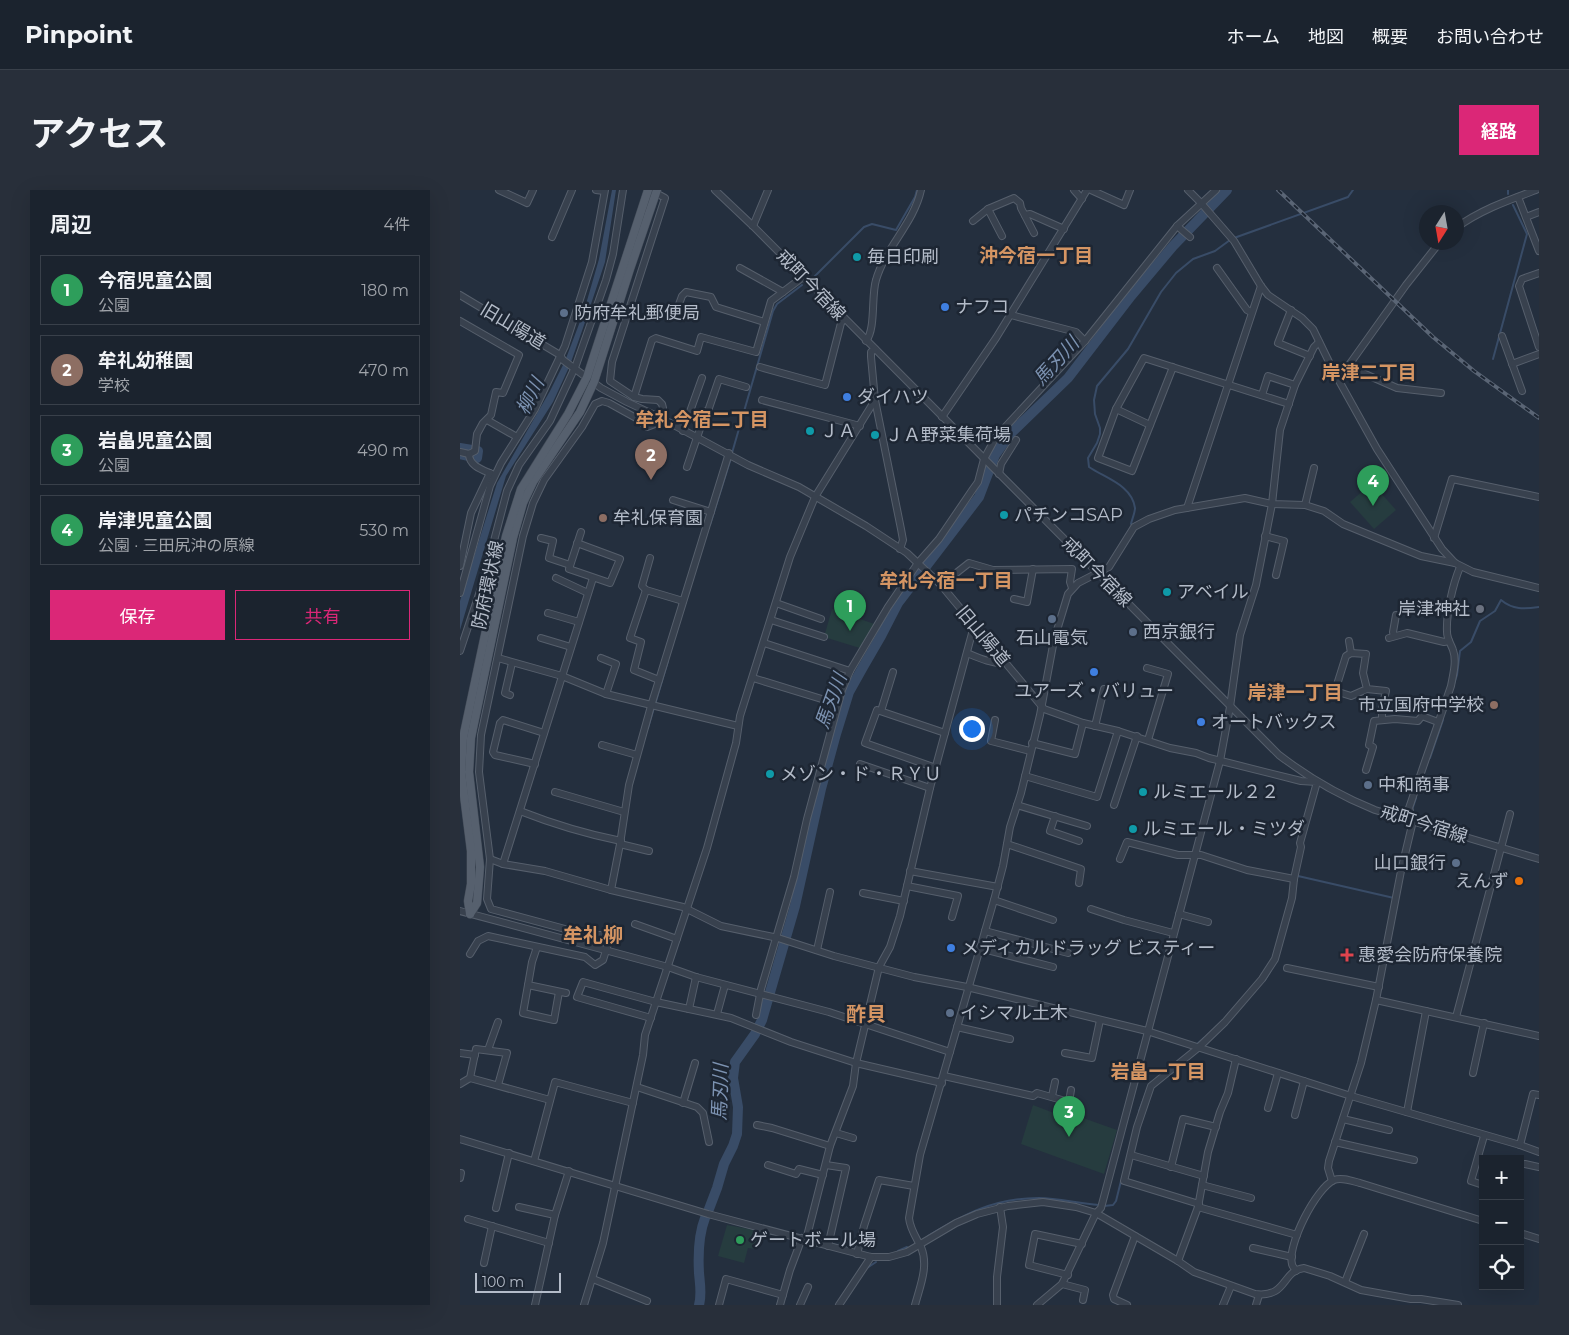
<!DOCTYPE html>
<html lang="ja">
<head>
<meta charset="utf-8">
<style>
  :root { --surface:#1b232e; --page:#282f3a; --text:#f1f3f6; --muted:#a0a4aa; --line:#39404a; --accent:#db2777 }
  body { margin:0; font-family:Montserrat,"Noto Sans JP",sans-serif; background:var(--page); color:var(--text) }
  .controls { position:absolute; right:15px; bottom:15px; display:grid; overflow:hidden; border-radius:0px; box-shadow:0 5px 20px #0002 }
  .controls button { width:45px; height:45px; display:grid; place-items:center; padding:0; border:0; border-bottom:1px solid var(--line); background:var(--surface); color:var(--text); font:25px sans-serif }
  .compass { position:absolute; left:959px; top:15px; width:45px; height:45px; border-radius:50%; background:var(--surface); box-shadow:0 5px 20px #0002; rotate:191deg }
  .scale { position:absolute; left:15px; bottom:12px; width:86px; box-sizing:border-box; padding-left:5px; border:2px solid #b4bcc9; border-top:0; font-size:14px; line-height:18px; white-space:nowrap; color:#b4bcc9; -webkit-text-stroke:4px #1d2633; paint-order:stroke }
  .you { position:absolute; left:511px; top:538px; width:18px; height:18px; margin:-12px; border:4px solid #fff; border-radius:50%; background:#1a73e8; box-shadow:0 0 0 8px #1a73e833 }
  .badge { display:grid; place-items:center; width:32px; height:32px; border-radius:50%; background:var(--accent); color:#fff; font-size:16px; font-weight:700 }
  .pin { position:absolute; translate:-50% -41px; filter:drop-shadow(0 1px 2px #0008) }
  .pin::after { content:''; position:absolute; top:26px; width:18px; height:15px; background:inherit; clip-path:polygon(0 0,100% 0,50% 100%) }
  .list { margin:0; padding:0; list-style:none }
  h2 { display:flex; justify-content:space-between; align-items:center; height:65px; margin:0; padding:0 20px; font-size:21px }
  h2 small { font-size:16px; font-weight:400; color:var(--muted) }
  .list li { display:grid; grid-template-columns:32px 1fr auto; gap:15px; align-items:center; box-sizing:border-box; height:70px; margin:0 10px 10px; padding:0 10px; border:1px solid var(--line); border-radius:0px }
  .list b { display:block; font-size:19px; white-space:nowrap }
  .list p { margin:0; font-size:16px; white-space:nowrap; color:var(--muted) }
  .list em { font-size:16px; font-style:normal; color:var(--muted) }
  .actions { display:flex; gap:10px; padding:15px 20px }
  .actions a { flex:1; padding:11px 0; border:1px solid var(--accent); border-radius:0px; text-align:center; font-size:18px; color:var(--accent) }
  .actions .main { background:var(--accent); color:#fff }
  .icon { flex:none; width:28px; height:28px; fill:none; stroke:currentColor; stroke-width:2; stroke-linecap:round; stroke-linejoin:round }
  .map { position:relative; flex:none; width:1079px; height:1115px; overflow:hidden; border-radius:0px }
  header { display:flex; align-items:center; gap:30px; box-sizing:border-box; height:70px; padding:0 25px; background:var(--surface); border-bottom:1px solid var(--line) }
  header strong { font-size:24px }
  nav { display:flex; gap:28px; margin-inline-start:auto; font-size:18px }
  .intro { display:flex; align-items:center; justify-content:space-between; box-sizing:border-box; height:120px; padding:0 30px }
  h1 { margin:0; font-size:35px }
  .button { padding:12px 22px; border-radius:0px; background:var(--accent); color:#fff; font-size:18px; font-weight:700 }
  main { display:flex; gap:30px; padding:0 30px }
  aside { flex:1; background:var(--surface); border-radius:0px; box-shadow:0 5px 20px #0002 }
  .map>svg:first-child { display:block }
  .green { fill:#263c3f }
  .water { fill:#394c67 }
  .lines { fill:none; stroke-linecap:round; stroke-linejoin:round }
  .stream { stroke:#394c67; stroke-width:2 }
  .river { stroke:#394c67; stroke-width:10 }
  .minor-casing { stroke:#565f6c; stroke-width:8 }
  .major-casing { stroke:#414a57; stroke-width:9 }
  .minor { stroke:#38414e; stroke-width:6 }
  .major { stroke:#56606e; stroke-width:8 }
  .rail-casing { stroke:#5a6575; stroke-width:4 }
  .rail { stroke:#1d2633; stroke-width:2; stroke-dasharray:5.5; stroke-linecap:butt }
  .culture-dot { fill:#0f9aa8; stroke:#1d2633; stroke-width:2 }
  .shop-dot { fill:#3f7fe0; stroke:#1d2633; stroke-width:2 }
  .service-dot { fill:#5c6f8a; stroke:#1d2633; stroke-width:2 }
  .education-dot { fill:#8d6e63; stroke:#1d2633; stroke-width:2 }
  .worship-dot { fill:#6b7280; stroke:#1d2633; stroke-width:2 }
  .food-dot { fill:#e8710a; stroke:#1d2633; stroke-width:2 }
  .health-dot { fill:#e0444e; stroke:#1d2633; stroke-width:2 }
  .leisure-dot { fill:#2e9e5b; stroke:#1d2633; stroke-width:2 }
  .labels { text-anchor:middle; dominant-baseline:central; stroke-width:5; stroke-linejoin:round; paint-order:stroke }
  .poi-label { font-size:18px; fill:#b4bcc9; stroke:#1d2633; text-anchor:start }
  .street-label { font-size:18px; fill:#b4bcc9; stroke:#1d2633 }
  .neighbourhood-label { font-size:19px; font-weight:bold; fill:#d59563; stroke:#1d2633 }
  .water-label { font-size:19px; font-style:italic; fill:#7c92b1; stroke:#1d2633 }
  .quarter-label { font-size:20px; font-weight:bold; fill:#d59563; stroke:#1d2633 }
</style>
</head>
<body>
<header>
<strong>Pinpoint</strong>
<nav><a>ホーム</a><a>地図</a><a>概要</a><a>お問い合わせ</a></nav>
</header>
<div class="intro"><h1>アクセス</h1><a class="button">経路</a></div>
<main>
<aside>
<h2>周辺<small>4件</small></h2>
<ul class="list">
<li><span class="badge" style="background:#2e9e5b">1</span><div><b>今宿児童公園</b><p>公園</p></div><em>180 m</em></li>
<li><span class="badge" style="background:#8d6e63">2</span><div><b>牟礼幼稚園</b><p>学校</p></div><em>470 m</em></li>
<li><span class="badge" style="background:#2e9e5b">3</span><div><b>岩畠児童公園</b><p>公園</p></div><em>490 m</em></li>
<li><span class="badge" style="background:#2e9e5b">4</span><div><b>岸津児童公園</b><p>公園 · 三田尻沖の原線</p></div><em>530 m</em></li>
</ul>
<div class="actions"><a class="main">保存</a><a>共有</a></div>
</aside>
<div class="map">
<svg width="1079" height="1115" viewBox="0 0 1079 1115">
  <rect width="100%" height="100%" fill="#242f3e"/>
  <g class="green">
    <path d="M912,293L936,320L914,339L890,312Z"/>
    <path d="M372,419L417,435L403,459L364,447Z"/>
    <path d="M573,915L607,928L609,923L657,940L644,984L561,954Z"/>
    <path d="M267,1035L300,1041L296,1059L288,1058L284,1073L258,1066Z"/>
  </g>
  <path class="water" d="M152,0H156L145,72L123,138L110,175L93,212L46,286L0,440V411L37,293L90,201L105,171L124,121L139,69Z"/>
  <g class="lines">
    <g class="stream">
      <path d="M1048,0V4"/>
      <path d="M774,48L888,7L893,0"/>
      <path d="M353,88L404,37L412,34L436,40L455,7L457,0"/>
      <path d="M1033,169L1067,44L1053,15"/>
      <path d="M272,263L313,121L317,114L342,95"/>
      <path d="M671,334C672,329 675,323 675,318C672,295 645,288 629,277L628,268L637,253L640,244V238L635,224L634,210L637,196L668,159L701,102L716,83L733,69L755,61L770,50"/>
      <path d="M250,335L271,268"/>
      <path d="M994,494L997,485L1000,461L1011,452L1020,431L1035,421L1041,410C1053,420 1064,419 1079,417"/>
      <path d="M188,538L208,471"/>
      <path d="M970,568L983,530"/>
      <path d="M952,620L956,608"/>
      <path d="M838,686L934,708"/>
      <path d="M805,790L814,775"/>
      <path d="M736,855L744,848"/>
      <path d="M679,921L689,895"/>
      <path d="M644,1016L653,1015L656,1011L661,991"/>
      <path d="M468,1046C505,1024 534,1008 579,1008C599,1008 619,1014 639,1015"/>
      <path d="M438,1061L447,1057"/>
      <path d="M407,1078L416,1072"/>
    </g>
    <g class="river">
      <path d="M0,258L18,261L17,268L0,264"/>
      <path d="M249,1019L257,998L264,974L273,956L277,944L278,917L273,888L275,872L295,844L302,830L335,716L361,599L376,544L389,502L403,477L421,446L438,413L519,307L535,265L550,244L608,188L671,106L713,56L767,0"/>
      <path d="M239,1115C242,1104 240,1095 239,1083C238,1065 238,1046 245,1028"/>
    </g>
    <defs>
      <g id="minor">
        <path d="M39,0L67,13L73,0"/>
        <path d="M136,0L144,1"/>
        <path d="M255,0L293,36L819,565C849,588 880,606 915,620L1079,669"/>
        <path d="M614,0L622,9"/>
        <path d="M631,0L664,15L670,0"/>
        <path d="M728,0L741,13L774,51L801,96L808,105L842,128L853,139L873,180L917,259L982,359L995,373L1013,382L1079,398"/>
        <path d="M1058,7L1079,61"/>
        <path d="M528,19L542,46"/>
        <path d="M565,25L570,24L604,39"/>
        <path d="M1066,27L1079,22"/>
        <path d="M513,31L528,19L554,8L560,13L561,18L574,43"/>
        <path d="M293,36L308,0"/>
        <path d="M717,36L730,47"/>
        <path d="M996,38C1020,20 1049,10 1076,0"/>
        <path d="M92,47L112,0"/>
        <path d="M280,78L323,102"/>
        <path d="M757,78L787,120L791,122"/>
        <path d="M1079,83L1062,89L1059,96L1079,157"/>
        <path d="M0,105L100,165L103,170L141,198L167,212L199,227L288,275L339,297L406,336L447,363L481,395L584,519L623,533L658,541L710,558L736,563L749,568L841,591L857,592L840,653L841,657L834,689L832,708L815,769L802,789L765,832L738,858L691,896L677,937L664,991L739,1014"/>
        <path d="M218,117L222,106L226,102L251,107L256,117L304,132"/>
        <path d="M831,120L818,153L850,166"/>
        <path d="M551,125L616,142L625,151"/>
        <path d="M0,131L59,165L43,203L36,202L31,225L23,233L17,244L15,261L9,264L0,262"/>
        <path d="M1042,146L1062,201"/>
        <path d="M406,151C416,139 411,106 416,90C425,58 454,33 461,0"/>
        <path d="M415,159L411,162V167L415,210L441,339L443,350L440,359"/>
        <path d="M1052,174L1079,164"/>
        <path d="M300,177L365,195L381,133L384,129"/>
        <path d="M713,177L672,281L638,268L656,219L684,168L829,214"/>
        <path d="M889,177L937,198L981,203"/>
        <path d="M879,189L946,95L980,52"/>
        <path d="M802,205L808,186L835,195"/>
        <path d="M174,207L192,150L196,148L237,161L241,147L296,162L311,111L343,87"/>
        <path d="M302,210L400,236"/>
        <path d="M656,219L690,235"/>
        <path d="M482,227L536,148L627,0"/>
        <path d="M27,230L57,247"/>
        <path d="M223,241L242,188"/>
        <path d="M9,264C9,276 23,280 32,284"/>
        <path d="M227,277L246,221H248L259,189L286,197"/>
        <path d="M539,284L541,274L556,250"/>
        <path d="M213,310L251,322"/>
        <path d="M845,315L854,278"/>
        <path d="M727,318L801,96"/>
        <path d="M805,346L824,351L816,385"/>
        <path d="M81,348L93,351L89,368L110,375"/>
        <path d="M974,348L992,289L1079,307"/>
        <path d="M117,353L160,369L150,393L109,379L121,342"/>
        <path d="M190,368L182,396L186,400L223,411"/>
        <path d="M0,376L11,323L30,283"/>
        <path d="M96,388L128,403"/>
        <path d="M481,395L509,373L533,380L612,379L610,392L612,398"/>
        <path d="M186,400L170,448L181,452L174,480L199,490"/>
        <path d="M0,403L30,296L41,273L75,219L105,156L132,72L145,0"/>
        <path d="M554,409L567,412L573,379"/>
        <path d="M316,413L361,429"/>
        <path d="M88,423L119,432"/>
        <path d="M311,430L364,447"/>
        <path d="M934,446L933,442L936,425"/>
        <path d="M81,448L111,457"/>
        <path d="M929,448L947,443L984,452L989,451"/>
        <path d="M889,451L891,463"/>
        <path d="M304,453L390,481"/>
        <path d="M0,461L24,389L47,301L59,275L90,231L116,175L146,90L153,64L163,0"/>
        <path d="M507,463C519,468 532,474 545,473"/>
        <path d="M38,468L102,486L146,504L278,536"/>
        <path d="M141,468L156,474L146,504"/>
        <path d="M687,478L708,484L688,550"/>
        <path d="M293,488L378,514"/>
        <path d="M907,499L903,483L906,464L891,463L886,466L875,501L891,506L907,499L926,501L922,518V530"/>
        <path d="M50,505L45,503L52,473"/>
        <path d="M421,521L433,482"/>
        <path d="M535,530L531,551L570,561"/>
        <path d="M635,536L644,499"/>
        <path d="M572,553L615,564L623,533"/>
        <path d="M142,555L177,565"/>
        <path d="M75,574L35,565L33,562L40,533L43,530L84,543"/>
        <path d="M400,574L470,598"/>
        <path d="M476,578L405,553L417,520L485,543"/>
        <path d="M906,580L913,557L909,555L914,531L935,529L958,531L962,526L978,532"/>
        <path d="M565,586L637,607L658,541"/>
        <path d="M95,602L164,622"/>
        <path d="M557,615L627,636"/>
        <path d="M654,615L677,546"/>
        <path d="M60,621C93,634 126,644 161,651"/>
        <path d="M595,626L590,641L619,651"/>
        <path d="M160,654L189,661"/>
        <path d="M547,654L621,679L619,693"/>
        <path d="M30,669L43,674L85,681L151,700L223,717L261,736L318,748L374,766L454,787L507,797L687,841L891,906L1060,955L1079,962"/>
        <path d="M660,669L667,652L718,665H741L787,680L834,689"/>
        <path d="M43,674L133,388"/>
        <path d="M450,681L538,697"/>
        <path d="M447,696L498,706L492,727"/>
        <path d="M151,700L160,654L169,595L191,516L269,263"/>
        <path d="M403,703L444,711"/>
        <path d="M534,710L593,730"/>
        <path d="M631,719L664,730L713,743"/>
        <path d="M0,721L208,777L236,787L369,822L490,862"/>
        <path d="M719,724L748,732"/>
        <path d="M175,734L217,749"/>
        <path d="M525,741L608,763"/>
        <path d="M77,757L72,772L68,795L106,803"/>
        <path d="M519,758L593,777"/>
        <path d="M357,760L370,702"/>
        <path d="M10,764L18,751L28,746L125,767L135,775L143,770L148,754L147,748L140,745L131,746L31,719L27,709L30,669L19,582L21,545L63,346L73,313L84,290L122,237L135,214L142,211L149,213L176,228L187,237L195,234L203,218L202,214L198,210L182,209L174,207L150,191L152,172L205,8L196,3"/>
        <path d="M827,778L919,797"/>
        <path d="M68,795L63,823L94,830L99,802"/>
        <path d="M916,810L1079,846"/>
        <path d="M229,819L236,787"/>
        <path d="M257,824L265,795"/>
        <path d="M296,825L301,799L334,687L347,629L382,500L390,481L428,417L458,373L479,349L513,299L518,292L524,269L536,247L625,151L717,36L756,0"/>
        <path d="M996,827L1050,624"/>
        <path d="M191,828L117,807L123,792L196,812L271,828L331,852L396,873L482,893"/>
        <path d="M497,837L550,849"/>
        <path d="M28,860L38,832"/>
        <path d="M0,863L15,865"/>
        <path d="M605,863L632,868L640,830"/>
        <path d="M1013,883L1024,833"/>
        <path d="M484,886L573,906L577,903L609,912L611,900"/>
        <path d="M10,888L90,910"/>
        <path d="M0,894L10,888L16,859L47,863L38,895"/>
        <path d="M177,897L237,917L243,923L249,952"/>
        <path d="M592,906L595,892"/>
        <path d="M223,913L235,873"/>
        <path d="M808,918L818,883"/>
        <path d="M947,922L966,821"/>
        <path d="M835,925L844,891"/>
        <path d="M883,929L929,940"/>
        <path d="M297,935L312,938L370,956"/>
        <path d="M376,943L393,948"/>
        <path d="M0,949L248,1024L411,1067H429L447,1062L496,1033L517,1024L548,1016L583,1012L616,1017L636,1023L718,1071L734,1082L795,1104C828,1108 821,1081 844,1078L870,1086L901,1100L951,1109H961L998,1115"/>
        <path d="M875,952L954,970"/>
        <path d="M1060,955L1073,904L1079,905"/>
        <path d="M671,965L744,986"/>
        <path d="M74,971L95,892L173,913"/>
        <path d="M1065,974L1079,977"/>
        <path d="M308,975L336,984L339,979L363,985"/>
        <path d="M366,975L386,978L368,1056"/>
        <path d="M711,977L723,929L756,937"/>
        <path d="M0,983H1L0,988"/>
        <path d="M872,991L868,978L869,971L901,873L916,810L941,681L953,631L949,618L991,496C993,485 997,471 993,460C991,454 987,449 987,442C986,423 993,394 1000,377"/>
        <path d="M742,995L791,1008"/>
        <path d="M1023,995L1011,991L1024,946"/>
        <path d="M59,1017L95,1025"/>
        <path d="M738,1017L837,1045"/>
        <path d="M36,1018L49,963"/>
        <path d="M8,1029L89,1053"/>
        <path d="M1060,1043L1079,1049"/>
        <path d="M346,1050L370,956L393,896L396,873L419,777L430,757L440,726L470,598L514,436"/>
        <path d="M793,1058L832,1067"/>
        <path d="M397,1064L404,1036L419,990L454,996"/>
        <path d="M718,1071L738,1017L748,962L760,922L768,903L776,869"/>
        <path d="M24,1073L32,1036"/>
        <path d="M836,1081C835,1079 832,1076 832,1074C827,1055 856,998 874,990C882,987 892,991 900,993L1023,1031"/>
        <path d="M608,1085L569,1075L575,1044L622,1054"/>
        <path d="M133,1089L187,1111"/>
        <path d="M885,1092L904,1044"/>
        <path d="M602,1094L625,1100L623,1110"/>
        <path d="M75,1115L95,1025L109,981"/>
        <path d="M124,1115L143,1053L183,865L185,845L247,658L276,553L280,526L330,367L355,307L415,210"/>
        <path d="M259,1115L266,1089L323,1105"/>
        <path d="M320,1115L330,1080L342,1048"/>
        <path d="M340,1115L348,1097"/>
        <path d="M379,1115L411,1067"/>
        <path d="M455,1115C460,1096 469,1076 461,1057C456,1047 450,1039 449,1028L460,965L534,710L543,676L550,637L561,603L580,525L594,450L608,404L618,393L649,377L674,337L689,329L715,320L785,308L812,314L845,315L864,321L883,334L961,366L995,373"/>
        <path d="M537,1115V1087L543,1037L540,1017"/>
        <path d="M577,1115L602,1094L636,1023L641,1018L760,571L770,517L780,445L796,395L812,314L820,240L835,195L854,157L859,152"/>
        <path d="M667,1115L654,1109L653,1105L675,1046"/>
        <path d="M763,1115L771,1096"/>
        <path d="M796,1115L799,1105"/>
      </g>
      <g id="major">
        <path d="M10,724L17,713L20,677L9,582L11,548L53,348L63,313L73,292L120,222L134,192L170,79L197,0"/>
        <path d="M10,724L8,711L11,694V661L1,582L3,548L46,346L61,299L108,224L127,187L188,0"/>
      </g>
    </defs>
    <use href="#minor" class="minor-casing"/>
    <use href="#major" class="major-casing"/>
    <use href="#minor" class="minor"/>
    <use href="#major" class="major"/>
    <defs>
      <path id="rail" d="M818,0L973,147L1014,181L1079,228"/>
    </defs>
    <use href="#rail" class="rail-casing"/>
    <use href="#rail" class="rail"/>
  </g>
  <g class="culture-dot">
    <circle cx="397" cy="67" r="5"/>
    <circle cx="350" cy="241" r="5"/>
    <circle cx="415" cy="245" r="5"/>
    <circle cx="544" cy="325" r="5"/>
    <circle cx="707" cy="402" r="5"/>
    <circle cx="310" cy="584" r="5"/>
    <circle cx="683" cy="602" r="5"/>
    <circle cx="673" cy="639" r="5"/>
  </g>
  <g class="shop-dot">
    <circle cx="485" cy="117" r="5"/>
    <circle cx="387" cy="207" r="5"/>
    <circle cx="634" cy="482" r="5"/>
    <circle cx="741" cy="532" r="5"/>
    <circle cx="491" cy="758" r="5"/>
  </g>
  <g class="service-dot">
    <circle cx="104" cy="123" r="5"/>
    <circle cx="592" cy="429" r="5"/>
    <circle cx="673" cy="442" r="5"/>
    <circle cx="908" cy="595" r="5"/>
    <circle cx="996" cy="673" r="5"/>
    <circle cx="490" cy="823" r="5"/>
  </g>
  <g class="education-dot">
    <circle cx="143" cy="328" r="5"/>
    <circle cx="1034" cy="515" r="5"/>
  </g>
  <circle class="worship-dot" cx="1020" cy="419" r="5"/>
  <circle class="food-dot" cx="1059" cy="691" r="5"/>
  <path class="health-dot" d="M884.5 757.5h5v5h5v5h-5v5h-5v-5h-5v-5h5z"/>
  <circle class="leisure-dot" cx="280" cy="1050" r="5"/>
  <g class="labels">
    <g class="poi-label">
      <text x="407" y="67">毎日印刷</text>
      <text x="495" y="117">ナフコ</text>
      <text x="114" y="123">防府牟礼郵便局</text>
      <text x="397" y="207">ダイハツ</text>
      <text x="360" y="241">ＪＡ</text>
      <text x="425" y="245">ＪＡ野菜集荷場</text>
      <text x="554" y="325">パチンコSAP</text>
      <text x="153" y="328">牟礼保育園</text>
      <text x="717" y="402">アベイル</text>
      <text x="1010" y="419" text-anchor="end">岸津神社</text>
      <text x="683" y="442">西京銀行</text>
      <text x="592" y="448" text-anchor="middle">石山電気</text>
      <text x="634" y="501" text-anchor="middle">ユアーズ・バリュー</text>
      <text x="1024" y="515" text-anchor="end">市立国府中学校</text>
      <text x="751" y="532">オートバックス</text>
      <text x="320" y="584">メゾン・ド・ＲＹＵ</text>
      <text x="918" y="595">中和商事</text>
      <text x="693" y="602">ルミエール２２</text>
      <text x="683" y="639">ルミエール・ミツダ</text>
      <text x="986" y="673" text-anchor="end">山口銀行</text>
      <text x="1049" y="691" text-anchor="end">えんず</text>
      <text x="501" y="758">メディカルドラッグ ビスティー</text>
      <text x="898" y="765">惠愛会防府保養院</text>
      <text x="500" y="823">イシマル土木</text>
      <text x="290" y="1050">ゲートボール場</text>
    </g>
    <g class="street-label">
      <text transform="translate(351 95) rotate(46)">戒町今宿線</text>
      <text transform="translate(53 136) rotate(31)">旧山陽道</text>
      <text transform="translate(637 382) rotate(45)">戒町今宿線</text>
      <text transform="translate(28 395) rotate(-78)">防府環状線</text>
      <text transform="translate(523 446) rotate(50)">旧山陽道</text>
      <text transform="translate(964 634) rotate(17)">戒町今宿線</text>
    </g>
    <g class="neighbourhood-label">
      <text x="576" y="65">沖今宿一丁目</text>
      <text x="909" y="182">岸津二丁目</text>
      <text x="242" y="229">牟礼今宿二丁目</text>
      <text x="486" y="390">牟礼今宿一丁目</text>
      <text x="835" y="502">岸津一丁目</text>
      <text x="698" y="881">岩畠一丁目</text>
    </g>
    <g class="water-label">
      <text transform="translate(596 171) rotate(-48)">馬刃川</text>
      <text transform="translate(70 206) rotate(-63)">柳川</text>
      <text transform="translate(371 511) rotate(-70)">馬刃川</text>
      <text transform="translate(260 902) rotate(-88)">馬刃川</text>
    </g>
    <g class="quarter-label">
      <text x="133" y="745">牟礼柳</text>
      <text x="406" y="824">酢貝</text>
    </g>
  </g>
</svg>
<div class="controls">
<button>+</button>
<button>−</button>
<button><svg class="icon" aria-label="locate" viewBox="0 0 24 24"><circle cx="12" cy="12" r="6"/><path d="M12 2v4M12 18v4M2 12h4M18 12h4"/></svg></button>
</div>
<svg class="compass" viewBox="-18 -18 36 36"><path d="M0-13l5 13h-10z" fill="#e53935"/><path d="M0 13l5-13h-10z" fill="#a0a4aa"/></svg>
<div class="scale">100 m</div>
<div class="you"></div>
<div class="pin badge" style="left:390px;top:441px;background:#2e9e5b">1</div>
<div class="pin badge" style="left:191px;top:290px;background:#8d6e63">2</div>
<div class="pin badge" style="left:609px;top:947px;background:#2e9e5b">3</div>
<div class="pin badge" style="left:913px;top:316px;background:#2e9e5b">4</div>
</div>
</main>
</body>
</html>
